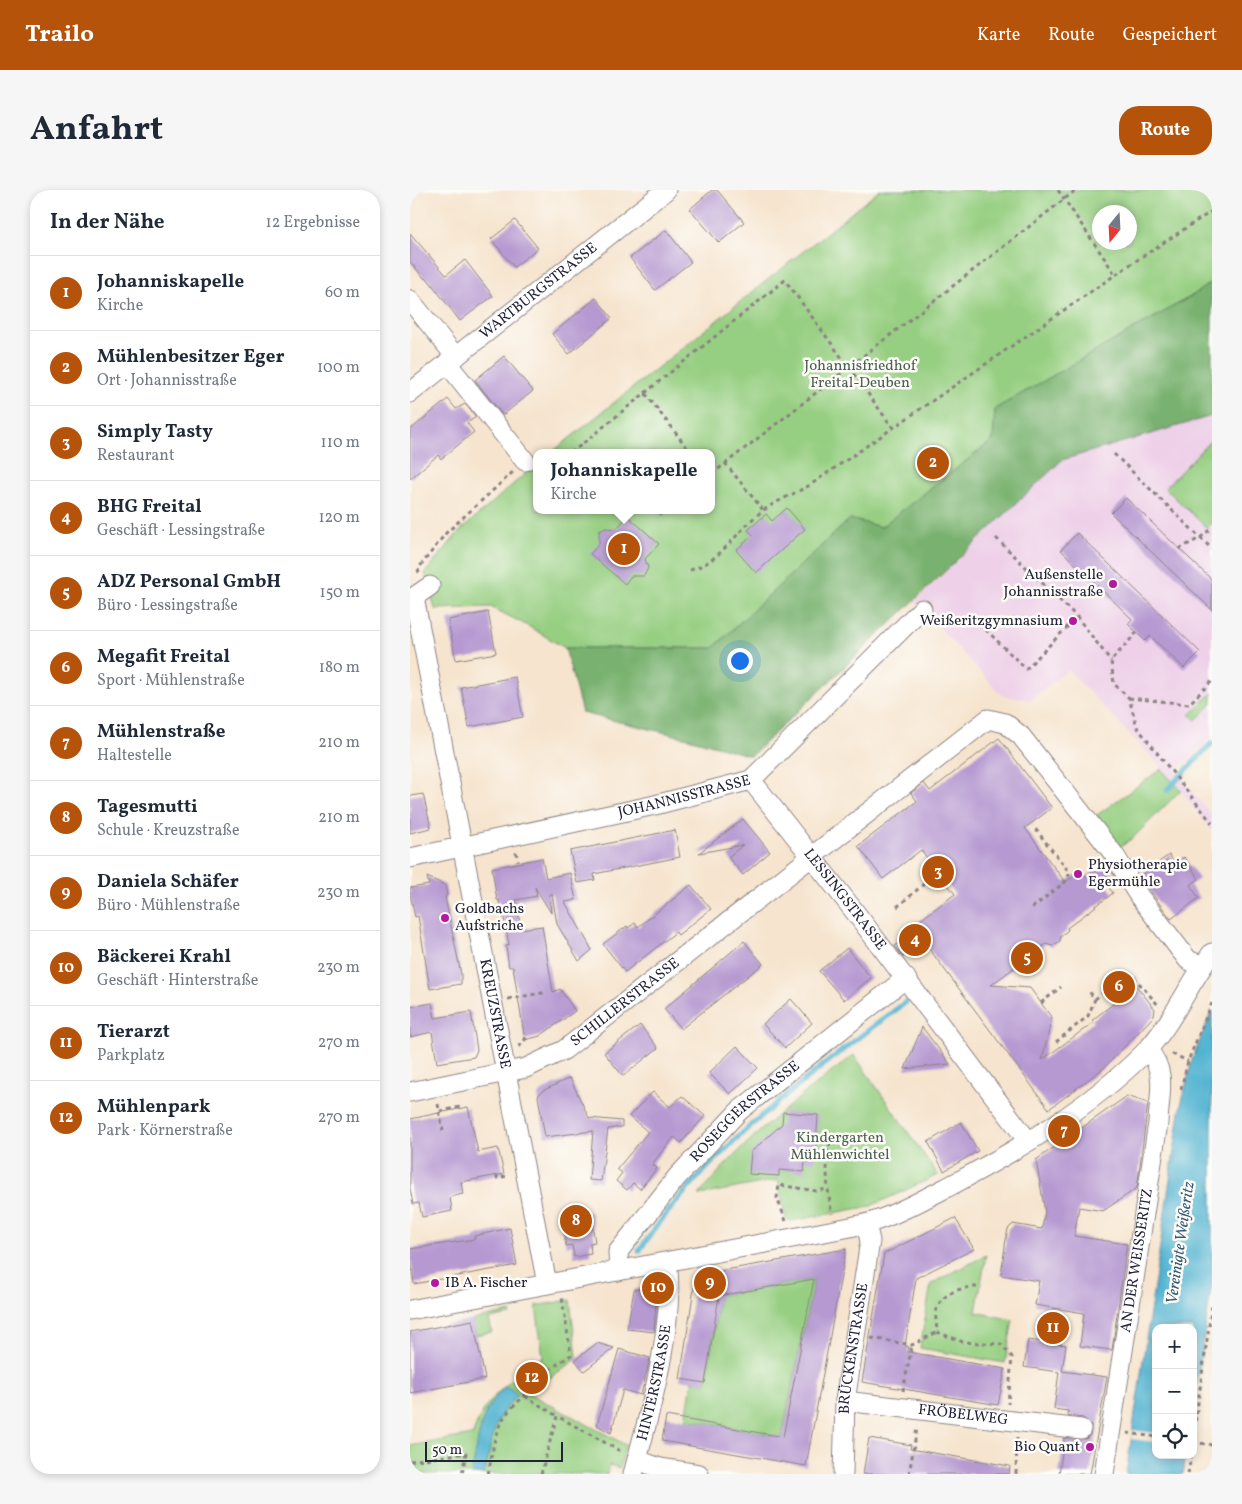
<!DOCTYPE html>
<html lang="de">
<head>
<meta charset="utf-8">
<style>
  :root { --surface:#fff; --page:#f6f6f7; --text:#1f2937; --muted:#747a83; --line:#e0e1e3; --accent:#b45309 }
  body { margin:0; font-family:Vollkorn,serif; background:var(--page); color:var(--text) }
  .controls { position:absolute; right:15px; bottom:15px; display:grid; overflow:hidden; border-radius:10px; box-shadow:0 2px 8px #0003 }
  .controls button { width:45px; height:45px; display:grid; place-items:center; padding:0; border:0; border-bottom:1px solid var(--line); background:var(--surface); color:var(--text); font:25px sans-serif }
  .compass { position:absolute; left:682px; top:15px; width:45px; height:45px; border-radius:50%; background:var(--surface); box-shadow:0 2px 8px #0003; rotate:198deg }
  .scale { position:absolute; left:15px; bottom:12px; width:138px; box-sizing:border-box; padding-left:5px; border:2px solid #22223b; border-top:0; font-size:14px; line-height:18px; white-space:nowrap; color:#22223b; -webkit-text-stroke:4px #fdfcf7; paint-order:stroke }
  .you { position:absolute; left:329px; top:470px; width:18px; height:18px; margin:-12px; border:4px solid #fff; border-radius:50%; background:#1a73e8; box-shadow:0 0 0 8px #1a73e833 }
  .badge { display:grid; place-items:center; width:32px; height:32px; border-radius:50%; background:var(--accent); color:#fff; font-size:16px; font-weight:700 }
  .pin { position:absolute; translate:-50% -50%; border:2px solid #fff; box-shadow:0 1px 5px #0006 }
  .popup { position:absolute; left:123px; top:259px; width:182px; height:65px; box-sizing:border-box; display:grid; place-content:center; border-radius:10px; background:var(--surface); filter:drop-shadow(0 1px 4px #0005); font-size:16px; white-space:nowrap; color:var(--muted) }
  .popup b { font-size:19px; color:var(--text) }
  .popup::after { content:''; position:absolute; left:50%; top:100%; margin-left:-10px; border:10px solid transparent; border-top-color:var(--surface) }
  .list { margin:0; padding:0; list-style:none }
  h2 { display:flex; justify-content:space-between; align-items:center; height:65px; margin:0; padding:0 20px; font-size:21px }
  h2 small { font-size:16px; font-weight:400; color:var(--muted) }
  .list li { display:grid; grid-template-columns:32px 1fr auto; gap:15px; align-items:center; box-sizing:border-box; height:75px; padding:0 20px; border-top:1px solid var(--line) }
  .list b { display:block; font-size:19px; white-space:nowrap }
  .list p { margin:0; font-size:16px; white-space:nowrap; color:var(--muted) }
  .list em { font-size:16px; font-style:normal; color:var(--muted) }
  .icon { flex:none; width:28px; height:28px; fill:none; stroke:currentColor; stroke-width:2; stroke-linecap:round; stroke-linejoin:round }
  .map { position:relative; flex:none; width:802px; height:1284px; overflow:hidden; border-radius:20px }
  header { display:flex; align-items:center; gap:30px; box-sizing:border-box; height:70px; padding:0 25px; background:var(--accent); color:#fff }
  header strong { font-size:24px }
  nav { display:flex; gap:28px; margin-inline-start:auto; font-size:18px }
  .intro { display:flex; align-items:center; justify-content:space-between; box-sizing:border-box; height:120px; padding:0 30px }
  h1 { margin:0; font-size:35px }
  .button { padding:12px 22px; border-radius:20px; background:var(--accent); color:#fff; font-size:18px; font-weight:700 }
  main { display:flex; gap:30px; padding:0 30px }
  aside { flex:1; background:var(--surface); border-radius:20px; box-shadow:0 2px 8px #0003 }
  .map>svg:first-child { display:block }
  .built { fill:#eed0e8 }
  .green { fill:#97cf82; stroke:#5c785e; fill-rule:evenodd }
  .forest { fill:#79b270; stroke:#4e6a56 }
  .water { fill:#52b4d1; stroke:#3a6b86 }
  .pier { fill:#f6e4ce }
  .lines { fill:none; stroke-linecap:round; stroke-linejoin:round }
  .stream { stroke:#52b4d1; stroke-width:5.5 }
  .building { fill:#b699d1 }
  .minor-casing { stroke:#8c8384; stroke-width:21 }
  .path { stroke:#8c8384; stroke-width:3; stroke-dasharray:4 4; stroke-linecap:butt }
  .minor { stroke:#fff; stroke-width:19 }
  .poi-dot { fill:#b5179e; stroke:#fdfcf7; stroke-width:2 }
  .labels { text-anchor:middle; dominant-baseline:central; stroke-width:5; stroke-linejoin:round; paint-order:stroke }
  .street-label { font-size:15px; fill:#22223b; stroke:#fdfcf7 }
  .park-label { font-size:15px; fill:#4b5f54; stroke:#fdfcf7 }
  .poi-label { font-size:15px; fill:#22223b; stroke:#fdfcf7; text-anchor:end }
  .water-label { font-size:16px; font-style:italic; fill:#355c77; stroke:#fdfcf7 }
</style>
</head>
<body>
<header>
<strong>Trailo</strong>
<nav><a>Karte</a><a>Route</a><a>Gespeichert</a></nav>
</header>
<div class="intro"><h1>Anfahrt</h1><a class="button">Route</a></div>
<main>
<aside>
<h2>In der Nähe<small>12 Ergebnisse</small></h2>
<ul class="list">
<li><span class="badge">1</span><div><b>Johanniskapelle</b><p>Kirche</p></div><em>60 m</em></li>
<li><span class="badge">2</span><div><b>Mühlenbesitzer Eger</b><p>Ort · Johannisstraße</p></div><em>100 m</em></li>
<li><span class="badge">3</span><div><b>Simply Tasty</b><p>Restaurant</p></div><em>110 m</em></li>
<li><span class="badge">4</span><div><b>BHG Freital</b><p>Geschäft · Lessingstraße</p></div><em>120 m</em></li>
<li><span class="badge">5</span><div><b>ADZ Personal GmbH</b><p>Büro · Lessingstraße</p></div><em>150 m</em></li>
<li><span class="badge">6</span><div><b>Megafit Freital</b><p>Sport · Mühlenstraße</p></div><em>180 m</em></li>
<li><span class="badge">7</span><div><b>Mühlenstraße</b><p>Haltestelle</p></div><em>210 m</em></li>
<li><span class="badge">8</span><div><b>Tagesmutti</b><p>Schule · Kreuzstraße</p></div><em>210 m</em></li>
<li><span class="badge">9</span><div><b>Daniela Schäfer</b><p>Büro · Mühlenstraße</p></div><em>230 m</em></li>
<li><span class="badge">10</span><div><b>Bäckerei Krahl</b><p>Geschäft · Hinterstraße</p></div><em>230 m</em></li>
<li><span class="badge">11</span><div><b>Tierarzt</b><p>Parkplatz</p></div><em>270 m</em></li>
<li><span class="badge">12</span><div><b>Mühlenpark</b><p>Park · Körnerstraße</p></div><em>270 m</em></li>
</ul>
</aside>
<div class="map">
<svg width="802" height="1284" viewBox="0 0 802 1284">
  <rect width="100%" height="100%" fill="#fdfcf7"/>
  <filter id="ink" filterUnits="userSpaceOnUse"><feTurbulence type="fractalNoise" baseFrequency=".02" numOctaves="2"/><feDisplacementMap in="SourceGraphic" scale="10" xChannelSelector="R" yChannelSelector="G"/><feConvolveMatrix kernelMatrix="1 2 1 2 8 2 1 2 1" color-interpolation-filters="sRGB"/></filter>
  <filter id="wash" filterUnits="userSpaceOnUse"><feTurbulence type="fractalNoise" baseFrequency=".0096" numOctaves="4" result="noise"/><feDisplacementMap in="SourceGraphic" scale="20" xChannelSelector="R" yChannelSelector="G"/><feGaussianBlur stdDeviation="1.12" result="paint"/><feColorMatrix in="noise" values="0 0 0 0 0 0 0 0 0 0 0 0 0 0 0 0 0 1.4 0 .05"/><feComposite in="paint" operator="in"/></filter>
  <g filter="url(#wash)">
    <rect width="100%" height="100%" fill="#f6e4ce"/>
    <path class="built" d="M799,226H802V547L766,581L802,626V641L760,586L658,480L620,510L593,506L505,412L652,269Z"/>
    <g class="green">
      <path d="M470,0H802V91L785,104L585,219L583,250L471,337L440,329L303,458H155L118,436L81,417L25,419L15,383L49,342L126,274V320H302V263H141ZM690,22H720V52H690Z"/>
      <path d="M802,249V333L797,338L755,298Z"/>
      <path d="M802,503V514L786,530L780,525Z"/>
      <path d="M751,579L771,600L723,648L710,657L687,625Z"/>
      <path d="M444,865L528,985L461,1016L381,1031L376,1029L368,990L289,1005C333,950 389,907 444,865Z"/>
      <path d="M576,1065L566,1122L603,1130L595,1173L510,1158L521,1094Z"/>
      <path d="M404,1089L372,1247L276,1229L282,1191L296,1193L309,1106Z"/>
      <path d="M160,1110L167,1166L164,1171L118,1203L216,1255L210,1278L199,1275L197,1284H0V1256L63,1245C73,1207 103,1189 133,1167L126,1116Z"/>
      <path d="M100,1122L101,1125L79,1129L82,1142L66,1145L63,1130Z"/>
    </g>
    <path class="forest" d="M802,91V226L652,270L341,566L282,549L172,523L155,458H303L440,329L471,337L583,250L585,219L785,104Z"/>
    <g class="water">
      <path d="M802,820V1093L783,1219V1138H746V1265H776L773,1284H716L771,915L782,870Z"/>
      <path d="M97,1196L108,1205C81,1229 83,1251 74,1284H61C70,1250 67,1220 97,1196Z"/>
    </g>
    <path class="pier" d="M722,1240L746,1243V1252L721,1249Z"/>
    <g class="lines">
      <g class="stream">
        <path d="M757,600L802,553"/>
        <path d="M229,1061C298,958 399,886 496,812"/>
      </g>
    </g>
    <g id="blocks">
      <g class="building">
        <path d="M302,0H307L334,32L309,53L280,19Z"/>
        <path d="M105,30L128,58L104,77L81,49Z"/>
        <path d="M256,40L281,72L245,100L220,68Z"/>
        <path d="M0,43L36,85L55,70L83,106L50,131L17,88L15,89L0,72Z"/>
        <path d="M186,108L202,128L159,164L142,144Z"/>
        <path d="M94,166L123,201L93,225L65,190Z"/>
        <path d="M38,209L46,219L55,214L66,227L57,233L64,242L31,269L28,265L0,289V240Z"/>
        <path d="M716,308L802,390V420L701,323Z"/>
        <path d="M377,318L395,339L346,383L326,360L343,345L338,340L356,324L362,331Z"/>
        <path d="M218,326L249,354L235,369L238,378L234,386H221L215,394L180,364L189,354V341L196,338L206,339Z"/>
        <path d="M667,343L790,462L774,478L740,446L735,451L718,434L722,429L651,360Z"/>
        <path d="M78,422L86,463L46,470L38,430Z"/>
        <path d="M105,487L113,527L59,537L51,497Z"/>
        <path d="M589,548L642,618L615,638L655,692L672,681L676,687L696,673L705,687L696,694L703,703L657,738L658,740L651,746L650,751L642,756L636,754L581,795L620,798L642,828L632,870L684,832L682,830L707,811L701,803L716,792H723L745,819L744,826L695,877L639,919L514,752L493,767L485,756L506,741L502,736L545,704L511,660L473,689L448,656L507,611L501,603L514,593L520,601Z"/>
        <path d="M13,604L21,638L0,643V606Z"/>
        <path d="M333,629L360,662L333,685L318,667L333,655L289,663Z"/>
        <path d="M265,640L270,667L184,684L185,690L167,693L160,661Z"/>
        <path d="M759,665L765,674L774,667L789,689L780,695L789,708L761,729L729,686Z"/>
        <path d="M132,668L136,688L160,683L166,710L155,712L182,760L169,771L147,734L142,704H139L141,723L125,697L127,706L106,710L111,739L132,736L143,802L150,799L165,821L130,846L115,850L103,777H99L96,756L99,755L93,723H91L89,710H87L82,678Z"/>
        <path d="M17,687L35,695L37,706L35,707L51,784V794L20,799L8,726L5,727L0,704V698L19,695Z"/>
        <path d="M281,695L301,719L268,745L266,742L215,782L193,754L217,736L218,738L225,733L228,737Z"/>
        <path d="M334,751L353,774L271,839L254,819Z"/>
        <path d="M437,758L461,788L434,810L409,781Z"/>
        <path d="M381,809L402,833L375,858L353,834Z"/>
        <path d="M22,813L25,828L61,822L67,860L64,867L27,873L22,842L0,847V817Z"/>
        <path d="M230,835L248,858L213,886L194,863Z"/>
        <path d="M512,837L540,874L495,879Z"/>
        <path d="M327,856L348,878L320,904L299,883Z"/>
        <path d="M160,888L179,928L212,931V937L198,939L191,991L179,990L183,941L135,947L128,906L132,901Z"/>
        <path d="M243,902L260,917L272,906L295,926L271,953L264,947L242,974L247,978L230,999L223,993L217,1000L206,991L212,983L207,979L238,942L219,926Z"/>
        <path d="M717,906L738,913L727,998L693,1021L669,1017L664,1046L717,1054L702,1160L670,1156L674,1123L625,1115L629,1091L591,1085L596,1049L598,1039L603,1034L632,1039L635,1022L626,970Z"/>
        <path d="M58,917L68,962L88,958L94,984L51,992L53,1004L40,1007L42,1021L12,1027L9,1013L3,1014L0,998V929Z"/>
        <path d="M373,922L408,925L405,972L395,971L394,982L369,980V986L339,984L341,962L372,934Z"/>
        <path d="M551,932L568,961L534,981L518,952Z"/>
        <path d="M180,1022L185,1052L180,1053L181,1064L164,1067L162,1055L156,1056L151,1027Z"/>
        <path d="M545,1028L564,1059L506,1088L495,1156L499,1157L498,1162L595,1179L588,1215L452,1192L474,1064Z"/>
        <path d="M100,1038L107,1075L4,1094L0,1059L65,1049L64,1046Z"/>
        <path d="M436,1059L396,1276L252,1251L256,1226L373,1247L404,1089L309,1106L295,1193L270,1189L286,1085Z"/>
        <path d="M246,1095L247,1098L244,1142L217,1139L224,1100Z"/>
        <path d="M63,1130L75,1189L0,1203V1142Z"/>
        <path d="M618,1150L656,1155L652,1181L697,1187L680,1284H649L654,1248L676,1249L680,1245L681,1235L673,1228L658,1226V1221L644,1219L649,1182L614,1177Z"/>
        <path d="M187,1153L204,1158L174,1181L165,1170Z"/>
        <path d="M209,1159L240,1168L231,1205L213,1200L201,1243L187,1235Z"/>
        <path d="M459,1248L501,1255L500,1259L600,1276L599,1284H453Z"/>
      </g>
    </g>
  </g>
  <g filter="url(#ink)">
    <use href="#blocks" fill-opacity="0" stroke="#8c8384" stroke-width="1"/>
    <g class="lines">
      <defs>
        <g id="minor">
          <path d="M0,110L46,167"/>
          <path d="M37,173L115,271"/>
          <path id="s1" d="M0,203L256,0"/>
          <path id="s2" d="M20,396L4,407L137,1094"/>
          <path id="s3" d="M341,590L445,722L618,951"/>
          <path id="s4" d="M0,668L245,615L341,590L512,419"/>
          <path id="s5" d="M0,902L116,878L154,860L578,529L595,533L611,546L703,663C713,677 719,692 729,706L778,770L792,776"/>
          <path id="s6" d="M209,1081L208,1062L267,987L329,921L496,788"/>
          <path d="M0,1120L430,1039C444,1036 458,1034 471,1029C493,1021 514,1009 536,998C606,961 680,918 736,861C763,832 778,795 802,763"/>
          <path id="s7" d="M435,1211L671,1239"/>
          <path d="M227,1270L250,1278L289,1284"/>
          <path id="s8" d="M223,1284C239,1226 266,1131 257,1072"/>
          <path id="s9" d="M433,1284L435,1211L460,1051L456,1034"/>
          <path id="s10" d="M694,1284L748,933C749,904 758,882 737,859"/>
        </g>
      </defs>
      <use href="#minor" class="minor-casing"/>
      <g class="path">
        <path d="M648,0L705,84"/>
        <path d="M235,203L375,90L483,238"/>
        <path d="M161,263L235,203L281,263"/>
        <path d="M704,264L802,359"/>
        <path d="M315,273L353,320"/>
        <path d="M302,284L666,0"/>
        <path d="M249,325L255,320"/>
        <path d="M586,348L667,427L701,471"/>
        <path d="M769,359L790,348L802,338"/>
        <path d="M280,380C311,372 326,341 351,322C366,311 384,304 400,295L721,74L802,21"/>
        <path d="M9,383L8,379L36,343L103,282"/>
        <path d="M570,434L616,479L667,427"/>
        <path d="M727,442L701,471L704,494L719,508L727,537L802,633"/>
        <path d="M719,508L779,514L802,491"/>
        <path d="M106,662L108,671"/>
        <path d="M487,717L528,682"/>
        <path d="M622,718L655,692L660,683L623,636"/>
        <path d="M493,748L505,750"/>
        <path d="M98,809L132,803V806"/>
        <path d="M685,809L718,784L722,785L749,816"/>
        <path d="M631,813L651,797"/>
        <path d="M646,852L678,826L685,809L678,800"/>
        <path d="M109,857L117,847"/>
        <path d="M762,864L778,871"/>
        <path d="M771,899L778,871L802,813"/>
        <path d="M28,914L33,941"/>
        <path d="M30,921L50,917"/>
        <path d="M420,952C415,977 417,998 422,1024"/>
        <path d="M87,985V988L97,986"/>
        <path d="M376,1031L367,1008L369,995L406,1001L417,999"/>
        <path d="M567,1097C551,1097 530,1103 526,1122C525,1128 527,1136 527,1142L553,1152L591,1154L602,1167L598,1214"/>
        <path d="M461,1148L502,1155L527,1142"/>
        <path d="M493,1201L502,1155"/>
        <path d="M115,1206L113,1197L161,1165L152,1108"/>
        <path d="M115,1206L147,1226"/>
        <path d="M717,1243L746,1247"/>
        <path d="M783,1247L802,1115"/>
        <path d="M783,1252L802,1255"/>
        <path d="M0,1271L56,1263L52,1284"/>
        <path d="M78,1284C86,1247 83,1231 115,1206"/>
        <path d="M131,1284L147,1226L212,1262"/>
        <path d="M499,1284L507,1238"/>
        <path d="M606,1284L607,1248"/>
        <path d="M778,1284L781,1265"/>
      </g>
      <use href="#minor" class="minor"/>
    </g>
  </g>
  <g class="poi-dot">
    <circle cx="703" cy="394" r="5"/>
    <circle cx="663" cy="431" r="5"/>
    <circle cx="668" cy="684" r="5"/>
    <circle cx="35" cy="728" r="5"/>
    <circle cx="25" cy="1093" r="5"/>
    <circle cx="680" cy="1257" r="5"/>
  </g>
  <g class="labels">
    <g class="street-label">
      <text stroke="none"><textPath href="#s1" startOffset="164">WARTBURGSTRASSE</textPath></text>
      <text stroke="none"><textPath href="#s4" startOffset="281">JOHANNISSTRASSE</textPath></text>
      <text stroke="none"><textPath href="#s3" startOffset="152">LESSINGSTRASSE</textPath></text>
      <text stroke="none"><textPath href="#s5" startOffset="238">SCHILLERSTRASSE</textPath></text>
      <text stroke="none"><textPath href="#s2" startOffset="444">KREUZSTRASSE</textPath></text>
      <text stroke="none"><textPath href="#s6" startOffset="209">ROSEGGERSTRASSE</textPath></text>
      <text stroke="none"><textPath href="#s10" startOffset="216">AN DER WEISSERITZ</textPath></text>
      <text stroke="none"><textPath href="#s9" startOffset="126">BRÜCKENSTRASSE</textPath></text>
      <text stroke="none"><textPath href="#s8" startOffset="94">HINTERSTRASSE</textPath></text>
      <text stroke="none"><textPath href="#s7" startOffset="119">FRÖBELWEG</textPath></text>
    </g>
    <g class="park-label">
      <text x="450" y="176">Johannisfriedhof<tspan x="450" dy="17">Freital-Deuben</tspan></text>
      <text x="430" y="948">Kindergarten<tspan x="430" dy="17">Mühlenwichtel</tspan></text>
    </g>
    <g class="poi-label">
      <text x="693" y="385">Außenstelle<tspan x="693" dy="17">Johannisstraße</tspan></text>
      <text x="653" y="431">Weißeritzgymnasium</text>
      <text x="678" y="675" text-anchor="start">Physiotherapie<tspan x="678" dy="17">Egermühle</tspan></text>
      <text x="45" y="719" text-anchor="start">Goldbachs<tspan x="45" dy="17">Aufstriche</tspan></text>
      <text x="35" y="1093" text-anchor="start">IB A. Fischer</text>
      <text x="670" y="1257">Bio Quant</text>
    </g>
    <g class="water-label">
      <text transform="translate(771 1053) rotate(-82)">Vereinigte Weißeritz</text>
    </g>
  </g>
</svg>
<div class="controls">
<button>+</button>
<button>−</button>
<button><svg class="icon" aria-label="locate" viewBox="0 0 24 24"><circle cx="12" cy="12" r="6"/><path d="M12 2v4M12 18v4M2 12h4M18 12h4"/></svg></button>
</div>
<svg class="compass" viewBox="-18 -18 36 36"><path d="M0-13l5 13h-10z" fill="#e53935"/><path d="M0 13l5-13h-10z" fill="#747a83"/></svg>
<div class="scale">50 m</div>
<div class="you"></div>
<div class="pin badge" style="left:214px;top:359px">1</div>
<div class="popup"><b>Johanniskapelle</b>Kirche</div>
<div class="pin badge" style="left:523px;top:273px">2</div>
<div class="pin badge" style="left:528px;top:682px">3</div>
<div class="pin badge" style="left:505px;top:750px">4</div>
<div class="pin badge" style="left:617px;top:768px">5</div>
<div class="pin badge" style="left:709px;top:797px">6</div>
<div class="pin badge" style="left:654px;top:941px">7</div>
<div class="pin badge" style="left:166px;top:1031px">8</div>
<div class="pin badge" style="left:300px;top:1093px">9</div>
<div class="pin badge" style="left:248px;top:1098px">10</div>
<div class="pin badge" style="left:643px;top:1138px">11</div>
<div class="pin badge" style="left:122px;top:1188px">12</div>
</div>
</main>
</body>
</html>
